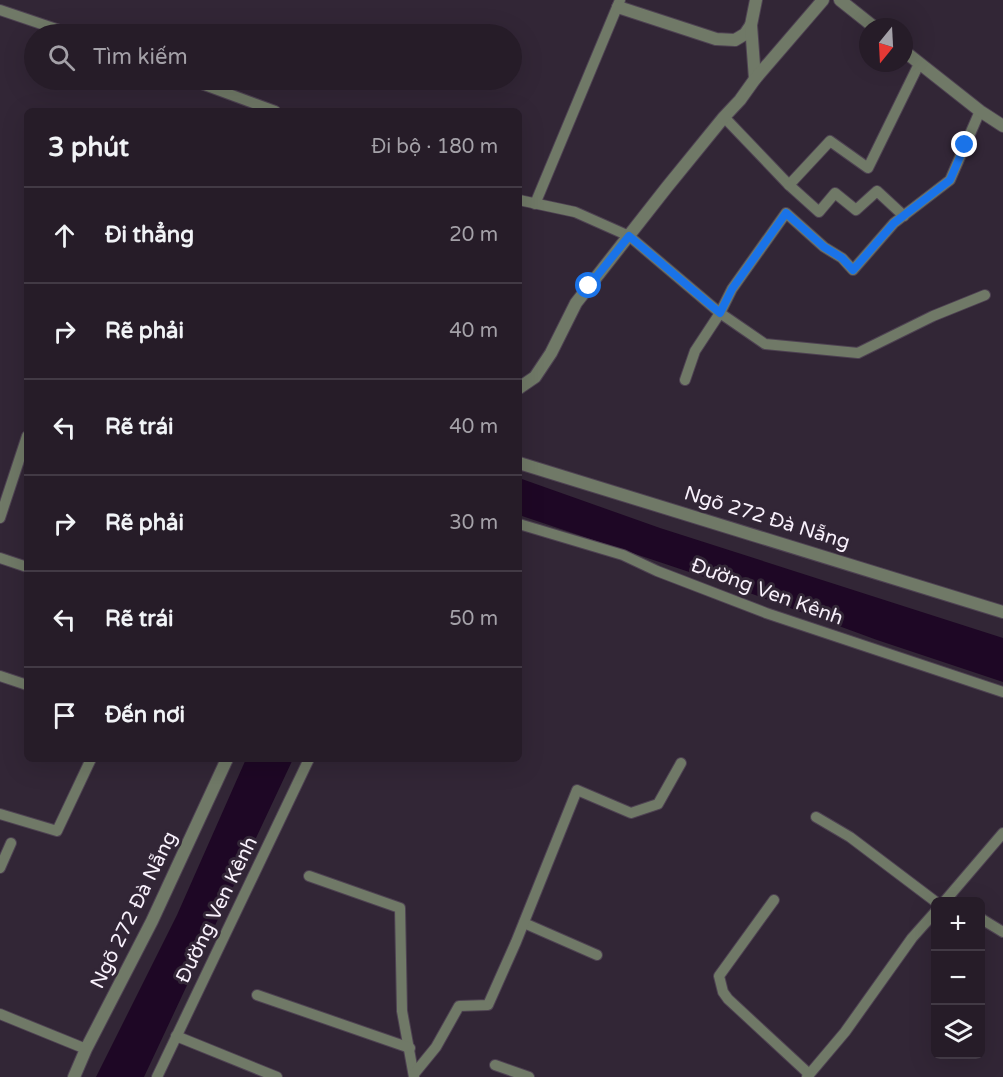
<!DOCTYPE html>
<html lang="vi">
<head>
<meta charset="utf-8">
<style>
  :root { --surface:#261c28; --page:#2e2530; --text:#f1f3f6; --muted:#a4a1a8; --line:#423a45 }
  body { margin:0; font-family:"Varela Round",sans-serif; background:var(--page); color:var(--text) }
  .controls { position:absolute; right:18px; bottom:18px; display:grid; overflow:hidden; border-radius:9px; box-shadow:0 6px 24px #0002 }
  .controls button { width:54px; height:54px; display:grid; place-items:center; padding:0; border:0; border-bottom:2px solid var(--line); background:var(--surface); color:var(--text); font:30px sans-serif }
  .compass { position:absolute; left:859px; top:18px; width:54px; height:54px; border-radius:50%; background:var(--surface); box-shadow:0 6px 24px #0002; rotate:198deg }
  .stop { position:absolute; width:18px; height:18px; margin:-14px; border:4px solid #1a73e8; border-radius:50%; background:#fff }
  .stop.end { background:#1a73e8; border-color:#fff; box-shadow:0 2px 6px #0008 }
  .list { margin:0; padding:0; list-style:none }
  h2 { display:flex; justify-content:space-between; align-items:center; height:78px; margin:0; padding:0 24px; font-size:26px }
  h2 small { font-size:20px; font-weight:400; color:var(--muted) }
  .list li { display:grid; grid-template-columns:39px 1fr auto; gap:18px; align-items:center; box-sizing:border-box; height:96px; padding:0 24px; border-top:2px solid var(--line) }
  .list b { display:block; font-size:22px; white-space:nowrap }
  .list em { font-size:20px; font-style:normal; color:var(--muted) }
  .icon { flex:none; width:33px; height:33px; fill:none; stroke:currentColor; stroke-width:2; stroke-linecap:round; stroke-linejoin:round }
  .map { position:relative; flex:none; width:1003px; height:1077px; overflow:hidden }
  .search { position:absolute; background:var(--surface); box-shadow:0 6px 24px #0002; left:24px; top:24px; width:498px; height:66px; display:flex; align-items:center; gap:15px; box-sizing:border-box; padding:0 21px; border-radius:33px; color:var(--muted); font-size:22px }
  .panel { position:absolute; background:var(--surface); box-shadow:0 6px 24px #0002; left:24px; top:108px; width:498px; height:654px; border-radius:9px }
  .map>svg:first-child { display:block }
  .water { fill:#1e0725 }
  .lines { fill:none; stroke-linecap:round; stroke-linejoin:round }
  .lane-casing { stroke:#4e4252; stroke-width:12 }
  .street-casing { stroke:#4e4252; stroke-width:14 }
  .lane { stroke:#707967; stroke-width:10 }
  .street { stroke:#707967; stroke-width:12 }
  .route { stroke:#1a73e8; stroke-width:8 }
  .labels { text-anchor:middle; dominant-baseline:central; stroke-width:6; stroke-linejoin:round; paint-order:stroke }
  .street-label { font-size:20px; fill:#f8f0fb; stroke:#322636 }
</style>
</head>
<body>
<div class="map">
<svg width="1003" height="1077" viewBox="0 0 1003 1077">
  <rect width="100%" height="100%" fill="#322636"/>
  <g class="water">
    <path d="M519,478L660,528L1003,638V682L877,640L725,584L519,515Z"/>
    <path d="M246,759H293L144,1077H96L177,915Z"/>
  </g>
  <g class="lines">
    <defs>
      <g id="lane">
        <path d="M0,10L71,34"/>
        <path d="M191,80L275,111"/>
        <path d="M724,117L789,185L830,141L868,168L919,64"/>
        <path d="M789,185L819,212L835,193L856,210L877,191L904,216"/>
        <path d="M519,200L575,212L629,236L720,313L765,344L858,353L933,316L985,295"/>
        <path d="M535,204L620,0"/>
        <path d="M685,380L695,351L720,313L732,289L786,213L824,247L842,258L853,270L894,223L950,180L980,111"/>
        <path d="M0,518L27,436"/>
        <path d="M519,524L623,555L657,571L766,613L1003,692"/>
        <path d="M0,558L27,567"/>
        <path d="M0,676L27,685"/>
        <path d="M0,814L57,831L91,759"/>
        <path d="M816,817L850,837L936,902"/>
        <path d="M0,868L11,843"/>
        <path d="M309,876L400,908L402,1011L414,1077"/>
        <path d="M774,900L719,976L723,992L728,999L809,1074"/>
        <path d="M944,902L1003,833"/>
        <path d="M980,918L1003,932"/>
        <path d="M524,923L597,955"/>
        <path d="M257,995L410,1048"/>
        <path d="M0,1014L86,1049"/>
        <path d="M176,1036L277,1077"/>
        <path d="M495,1065L529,1077"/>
        <path d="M414,1074L436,1047L459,1006L488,1005L516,942L577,790L631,813L658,804L681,763"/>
        <path d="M157,1077L309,759"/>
        <path d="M807,1077L845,1032L912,938L936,911"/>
      </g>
      <g id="street">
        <path d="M840,0L874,27"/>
        <path d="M618,7L716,39L735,40L745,34L751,25L756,0"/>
        <path d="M751,25L755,79"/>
        <path d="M904,51L980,111L1003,126"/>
        <path d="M519,388L535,377L551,353L576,303L667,187L724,117L740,100L755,79L823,0"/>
        <path d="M519,463L1003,612"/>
        <path d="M74,1077L86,1049L152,921L227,759"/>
      </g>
    </defs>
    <use href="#lane" class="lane-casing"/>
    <use href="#street" class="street-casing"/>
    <use href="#lane" class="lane"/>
    <use href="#street" class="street"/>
  </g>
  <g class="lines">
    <path class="route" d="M589,286L629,236L720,313L732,289L786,213L824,247L842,258L853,270L894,223L950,180L965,145"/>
  </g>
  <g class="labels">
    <g class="street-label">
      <text transform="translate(767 518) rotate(17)">Ngõ 272 Đà Nẵng</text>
      <text transform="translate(767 592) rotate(20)">Đường Ven Kênh</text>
      <text transform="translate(134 910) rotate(-64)">Ngõ 272 Đà Nẵng</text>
      <text transform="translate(217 910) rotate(-64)">Đường Ven Kênh</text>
    </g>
  </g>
</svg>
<div class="controls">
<button>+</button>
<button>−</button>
<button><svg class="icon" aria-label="layers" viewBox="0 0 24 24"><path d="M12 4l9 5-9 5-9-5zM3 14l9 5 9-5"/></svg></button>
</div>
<svg class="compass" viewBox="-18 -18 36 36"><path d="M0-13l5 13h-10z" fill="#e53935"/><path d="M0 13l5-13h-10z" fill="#a4a1a8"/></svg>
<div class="stop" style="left:589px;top:286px"></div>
<div class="stop end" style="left:965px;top:145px"></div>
<div class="search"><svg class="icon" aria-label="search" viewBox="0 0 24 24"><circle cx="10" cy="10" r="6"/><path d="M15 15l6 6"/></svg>Tìm kiếm</div>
<section class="panel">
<h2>3 phút<small>Đi bộ · 180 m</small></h2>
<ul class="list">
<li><svg class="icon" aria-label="ahead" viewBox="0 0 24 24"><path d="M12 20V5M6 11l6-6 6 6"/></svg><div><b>Đi thẳng</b></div><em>20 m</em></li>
<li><svg class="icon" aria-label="right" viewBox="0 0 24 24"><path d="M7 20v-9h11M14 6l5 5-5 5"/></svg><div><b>Rẽ phải</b></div><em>40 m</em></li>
<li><svg class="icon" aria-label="left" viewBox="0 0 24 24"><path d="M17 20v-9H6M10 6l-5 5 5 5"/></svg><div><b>Rẽ trái</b></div><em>40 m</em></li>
<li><svg class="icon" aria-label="right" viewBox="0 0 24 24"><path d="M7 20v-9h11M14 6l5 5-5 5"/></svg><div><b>Rẽ phải</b></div><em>30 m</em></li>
<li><svg class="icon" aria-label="left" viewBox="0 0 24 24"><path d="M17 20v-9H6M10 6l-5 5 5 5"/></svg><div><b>Rẽ trái</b></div><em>50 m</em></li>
<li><svg class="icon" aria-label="arrive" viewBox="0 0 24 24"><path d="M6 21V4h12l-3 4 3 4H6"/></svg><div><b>Đến nơi</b></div></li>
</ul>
</section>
</div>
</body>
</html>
